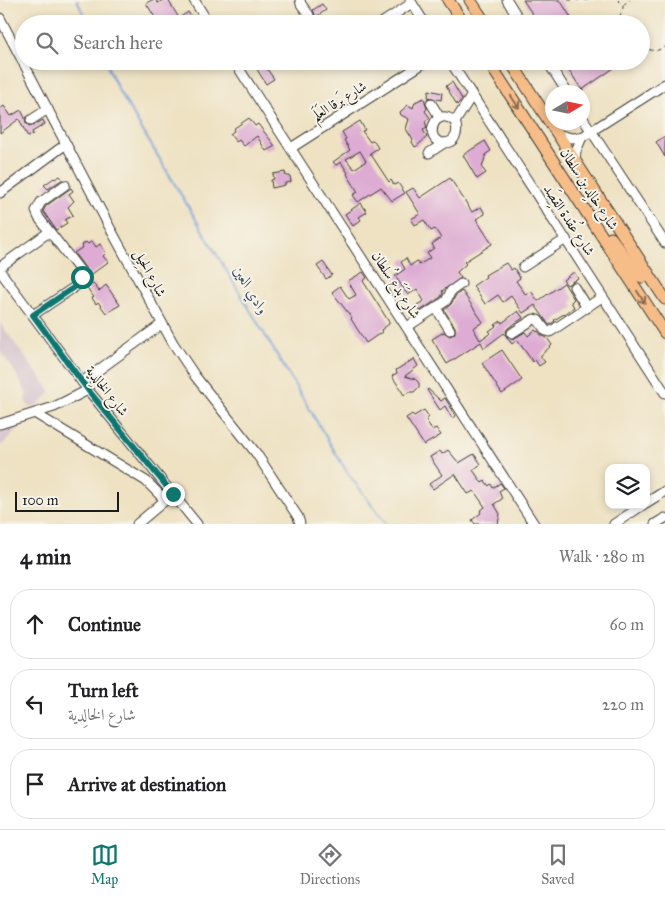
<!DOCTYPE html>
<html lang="en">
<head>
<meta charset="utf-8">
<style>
  :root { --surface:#fff; --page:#f6f6f6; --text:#202124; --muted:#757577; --line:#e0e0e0; --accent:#0f766e }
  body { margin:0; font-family:"IM FELL Great Primer",Amiri,serif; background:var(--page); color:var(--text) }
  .controls { position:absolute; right:15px; bottom:15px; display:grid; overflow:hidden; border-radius:10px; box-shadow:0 2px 8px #0003 }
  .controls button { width:45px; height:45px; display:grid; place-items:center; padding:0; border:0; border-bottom:1px solid var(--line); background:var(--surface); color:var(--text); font:25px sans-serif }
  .compass { position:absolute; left:545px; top:85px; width:45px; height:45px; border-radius:50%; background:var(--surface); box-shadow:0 2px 8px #0003; rotate:80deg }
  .scale { position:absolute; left:15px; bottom:12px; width:104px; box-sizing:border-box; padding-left:5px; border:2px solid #1c1c1c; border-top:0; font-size:14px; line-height:18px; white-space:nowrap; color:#1c1c1c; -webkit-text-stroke:4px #f7f3e8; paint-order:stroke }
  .stop { position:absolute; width:15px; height:15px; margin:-11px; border:4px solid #0f766e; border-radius:50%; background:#fff }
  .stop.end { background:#0f766e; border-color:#fff; box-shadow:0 1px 5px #0008 }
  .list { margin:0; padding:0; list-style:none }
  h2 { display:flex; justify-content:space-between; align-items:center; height:65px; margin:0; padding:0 20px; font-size:21px }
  h2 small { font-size:16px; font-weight:400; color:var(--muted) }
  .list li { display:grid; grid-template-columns:32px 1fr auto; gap:15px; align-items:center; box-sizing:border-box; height:70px; margin:0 10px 10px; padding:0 10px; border:1px solid var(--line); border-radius:20px }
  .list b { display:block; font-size:19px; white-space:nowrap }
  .list p { margin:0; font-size:16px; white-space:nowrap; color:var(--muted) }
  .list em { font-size:16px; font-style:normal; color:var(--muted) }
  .icon { flex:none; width:28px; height:28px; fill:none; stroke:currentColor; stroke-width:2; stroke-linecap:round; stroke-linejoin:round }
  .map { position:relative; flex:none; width:665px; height:524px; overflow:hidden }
  .search { position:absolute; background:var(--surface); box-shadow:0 2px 8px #0003; left:15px; right:15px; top:15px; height:55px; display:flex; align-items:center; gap:12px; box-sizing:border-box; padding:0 18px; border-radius:28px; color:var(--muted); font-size:19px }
  .sheet { height:305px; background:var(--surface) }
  nav { display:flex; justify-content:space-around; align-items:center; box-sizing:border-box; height:70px; border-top:1px solid var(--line); background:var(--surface); font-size:14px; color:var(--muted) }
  nav a { display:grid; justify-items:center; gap:2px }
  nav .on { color:var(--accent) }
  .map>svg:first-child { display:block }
  .industrial { fill:#d1bdcb }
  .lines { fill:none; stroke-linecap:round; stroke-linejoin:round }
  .stream { stroke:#6e9dd7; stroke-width:2 }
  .building { fill:#ddabd3; fill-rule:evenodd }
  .minor-casing { stroke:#3c3a35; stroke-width:11 }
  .major-casing { stroke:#3c3a35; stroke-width:13 }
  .path { stroke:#3c3a35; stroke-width:1; stroke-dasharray:4 4; stroke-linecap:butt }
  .minor { stroke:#fff; stroke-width:9 }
  .major { stroke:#f7bd88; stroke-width:11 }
  .oneway { stroke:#8a6c52 }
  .route { stroke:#0f766e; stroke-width:6 }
  .labels { text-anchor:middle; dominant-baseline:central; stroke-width:4; stroke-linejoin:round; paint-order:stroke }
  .street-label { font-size:14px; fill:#1c1c1c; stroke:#f7f3e8 }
  .water-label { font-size:15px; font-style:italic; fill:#415670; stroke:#f7f3e8 }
</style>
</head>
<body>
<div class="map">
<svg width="665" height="524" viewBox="0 0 665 524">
  <rect width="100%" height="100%" fill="#f7f3e8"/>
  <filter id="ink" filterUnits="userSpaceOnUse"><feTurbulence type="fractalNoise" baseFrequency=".02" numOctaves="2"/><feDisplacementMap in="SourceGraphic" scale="10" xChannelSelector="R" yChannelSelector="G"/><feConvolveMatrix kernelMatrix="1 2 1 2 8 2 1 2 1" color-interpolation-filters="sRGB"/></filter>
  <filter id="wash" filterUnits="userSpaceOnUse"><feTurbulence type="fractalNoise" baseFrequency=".0096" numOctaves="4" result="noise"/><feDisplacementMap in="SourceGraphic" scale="20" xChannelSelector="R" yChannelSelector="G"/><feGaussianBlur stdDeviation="1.12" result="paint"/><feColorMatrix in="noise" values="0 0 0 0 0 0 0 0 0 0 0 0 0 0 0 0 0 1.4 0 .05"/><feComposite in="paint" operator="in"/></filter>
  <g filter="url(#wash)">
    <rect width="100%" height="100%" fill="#eee2c3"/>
    <g class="industrial">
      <path d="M0,323L51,392L35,407L29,406L25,400L27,393L12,367L0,351Z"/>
      <path d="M2,425L18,428L0,447V427Z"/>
    </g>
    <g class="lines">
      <g class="stream">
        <path d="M77,0L88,24"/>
        <path d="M105,61L119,91L347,472L386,524"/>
      </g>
    </g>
    <g id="blocks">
      <g class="building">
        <path d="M152,0H156L158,3L163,0H168L179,18L188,12L194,21L190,24H159L146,3Z"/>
        <path d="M523,0H560L575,24H539Z"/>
        <path d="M322,4L326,10L316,17L313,10Z"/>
        <path d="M358,61H390L381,68L377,62L361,68Z"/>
        <path d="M563,61H624L582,90Z"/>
        <path d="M262,62L274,79L266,84L255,66Z"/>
        <path d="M452,82L462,99L457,105L446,86Z"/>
        <path d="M429,90L442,93L441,100L428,97Z"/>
        <path d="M424,98L427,109L425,111L430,118L425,121L427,128L423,130L427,137L417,146L415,147L412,142L413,140L406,129L409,119L401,115L400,112L408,105L413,108L415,102Z"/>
        <path d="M4,106L11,116L21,110L25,118L26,123L29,126L34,125L43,120L45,124L32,132L33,134L28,137L19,119L0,133V109Z"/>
        <path d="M249,118L255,126L258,124L275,146L266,151L257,136L244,146L239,140L236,142L230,134L234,131L233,129Z"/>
        <path d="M360,121L365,130L362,131L370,142L373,140L378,148L370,153L389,182L391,180L394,185L398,183L405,193L392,201L381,187L358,202L353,195L358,192L347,174L348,173L341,162L336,165L333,162L350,150L344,140L346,139L342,132ZM360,151L366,161L354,169L346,159Z"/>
        <path d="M665,136V157L656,142Z"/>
        <path d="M485,141L491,151L486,154L482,168L486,173L477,179L463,155Z"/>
        <path d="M285,172L286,176H290L291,182L285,183V185L272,188L271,180L274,179L273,174Z"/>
        <path d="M60,176L63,179L48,189L44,185L54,178L55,179Z"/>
        <path d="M450,178L472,212L481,207L485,214L476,219L492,244L464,262L466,264L457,272L461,278L442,291L443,293L441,297L420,311L417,305L424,301L417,289L408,295L395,276L405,269L401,262L406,258L410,266L417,261L419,265L430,258L427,253L434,248L432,244L441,238L435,229L431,231L424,220L415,225L411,219L420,214L406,192L413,188L420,198Z"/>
        <path d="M71,188L73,191L69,194L74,201L68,207L73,215L65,220L67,223L56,230L43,211L46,206Z"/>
        <path d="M361,203L367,212L359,217L361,220L353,226L345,214Z"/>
        <path d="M92,241L96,247L100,244L106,253L103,256L108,262L88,277L86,269L74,253L83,247L82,245L86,242L88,244Z"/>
        <path d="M323,262L332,275L326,279L317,266Z"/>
        <path d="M506,263L511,270L514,268L520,278L516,281L526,295L531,291L538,301L564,283L574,299L571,302L574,307L564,315V314L554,320L555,321L549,325L535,305L523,313L511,296L503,302L498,295L485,304L473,286L486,277L485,275Z"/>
        <path d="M363,272L367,278L363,281L389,322V324L381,330L382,332L366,343L351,319L352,318L332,292L340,286L349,299L356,295L348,281Z"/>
        <path d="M574,272L578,278L567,285L563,280Z"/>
        <path d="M93,283L99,291L106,285L120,305L106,313L98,302L96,304L92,298L94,297L87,288Z"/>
        <path d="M462,291L483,322L473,328L480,340L491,333L489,331L496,326L495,325L501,321L502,323L518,311L523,318L508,328L506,331L507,336L513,339L525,332L528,336L535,330L537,332L538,331L541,335L547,338L552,345L540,356L545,362L539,366L535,360L533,362L517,340L512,344L504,333L484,348L481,342L447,364L432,339L444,332L450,336L455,333V327L444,310L451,304L456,295Z"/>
        <path d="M502,350L522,380L502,394L482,363Z"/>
        <path d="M414,359L418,366L405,376L415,379L419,383V387L414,392H409L404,395L392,376L397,373L396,370Z"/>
        <path d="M428,389L441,401L445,398L456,416L452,418L445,406L440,410L427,390Z"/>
        <path d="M424,410L429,417L426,420L432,430L436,428L441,435L424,445L406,418L412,414L414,416Z"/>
        <path d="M448,450L459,463L474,454L481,464L473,470L482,483L485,481L489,486L491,484L493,488L500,483L504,488L499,491L502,499L494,504L500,514L498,524H475L472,520L481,513L480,511L485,507L474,491L468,494L455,474L433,489L429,484L442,475L430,457L440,451L442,454Z"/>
      </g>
    </g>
  </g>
  <g filter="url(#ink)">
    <use href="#blocks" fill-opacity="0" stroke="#3c3a35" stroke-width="1"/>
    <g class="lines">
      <defs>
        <g id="minor">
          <path d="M194,0L209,24"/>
          <path d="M300,0L301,4L309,15"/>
          <path d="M410,0L425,24"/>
          <path d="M507,0L522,24"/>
          <path d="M0,18L110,228L173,343L195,376L256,453L298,517L300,524"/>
          <path d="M380,24L412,3"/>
          <path d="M234,61L534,524"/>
          <path d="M450,61L665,393"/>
          <path d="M547,61L567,92"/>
          <path d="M431,103L440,118"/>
          <path d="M582,117L665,243"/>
          <path d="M31,120L48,109"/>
          <path d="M455,122C434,103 422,142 444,143C456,143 459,131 455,122L472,95"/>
          <path d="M557,134L572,138L582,137L665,84"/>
          <path d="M291,148L427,61"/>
          <path d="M429,153L444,143"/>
          <path d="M575,161L576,151L582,137"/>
          <path d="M0,193L66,144"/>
          <path d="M0,267L49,232"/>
          <path d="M523,267L566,239"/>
          <path d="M0,271L88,390L197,524"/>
          <path d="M574,287L587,308"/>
          <path d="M436,308L450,330"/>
          <path d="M33,315L79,284L82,277L81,272L39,218L36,211L41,202L65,185"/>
          <path d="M407,327L446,301L451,291L461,284"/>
          <path d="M512,333L534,319L538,320L546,331L550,332L602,297"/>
          <path d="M82,382L162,324"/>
          <path d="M36,414L146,481L165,500"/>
          <path d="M0,424L54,407L88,390"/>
          <path d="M646,503L665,491"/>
          <path d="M137,524L169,497"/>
          <path d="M614,524L643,505"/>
          <path d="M655,524L665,518"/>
        </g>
        <g id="major">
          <path d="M448,0L464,24"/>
          <path d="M470,0L486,24"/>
          <path d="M488,61L665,333"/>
          <path d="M510,61L665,299"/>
          <path d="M611,238L638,275L642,277L649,274"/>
        </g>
      </defs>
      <use href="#minor" class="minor-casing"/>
      <use href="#major" class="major-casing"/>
      <g class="path">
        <path d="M568,0H592"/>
        <path d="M623,5L630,0"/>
        <path d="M617,24L623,8V5L618,0"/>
        <path d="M641,48L656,51L665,47"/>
      </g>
      <use href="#minor" class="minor"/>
      <use href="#major" class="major"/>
    </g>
    <defs><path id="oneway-shaft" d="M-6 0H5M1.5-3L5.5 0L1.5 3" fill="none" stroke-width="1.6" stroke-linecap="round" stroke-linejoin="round" transform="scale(1.25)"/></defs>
    <g class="oneway">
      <use href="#oneway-shaft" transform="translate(515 102) rotate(57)"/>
      <use href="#oneway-shaft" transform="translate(641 297) rotate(57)"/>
    </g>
  </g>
  <g class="lines" filter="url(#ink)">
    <path class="route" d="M82,277L79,284L33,315L88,390L173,494"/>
  </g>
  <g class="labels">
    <g class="street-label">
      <text transform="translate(339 101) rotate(-32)">شارع بَرقا العَلَم</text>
      <text transform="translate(589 189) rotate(57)">شارع خالِد بن سلطان</text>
      <text transform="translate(569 220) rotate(57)">شارع عُقدة القِصَد</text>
      <text transform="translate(150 273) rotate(62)">شارع الحِيل</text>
      <text transform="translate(396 285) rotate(57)">شارع بَدَع سُلطان</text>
      <text transform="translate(107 391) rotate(52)">شارع الخالِدية</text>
    </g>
    <g class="water-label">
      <text transform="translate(251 290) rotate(59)">وادي العين</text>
    </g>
  </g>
</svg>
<div class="controls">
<button><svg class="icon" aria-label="layers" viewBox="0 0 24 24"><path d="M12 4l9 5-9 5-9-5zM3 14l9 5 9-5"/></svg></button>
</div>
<svg class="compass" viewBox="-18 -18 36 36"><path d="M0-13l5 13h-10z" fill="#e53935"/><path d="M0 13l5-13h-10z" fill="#757577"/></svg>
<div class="scale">100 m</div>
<div class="stop" style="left:82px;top:277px"></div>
<div class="stop end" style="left:173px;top:494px"></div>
<div class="search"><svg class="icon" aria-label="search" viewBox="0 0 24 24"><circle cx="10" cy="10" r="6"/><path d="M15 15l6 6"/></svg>Search here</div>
</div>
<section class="sheet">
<h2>4 min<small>Walk · 280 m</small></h2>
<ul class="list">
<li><svg class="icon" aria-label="ahead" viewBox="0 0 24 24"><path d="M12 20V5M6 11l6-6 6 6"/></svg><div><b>Continue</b></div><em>60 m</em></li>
<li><svg class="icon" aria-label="left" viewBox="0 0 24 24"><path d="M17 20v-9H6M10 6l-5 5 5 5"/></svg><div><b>Turn left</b><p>شارع الخالِدية</p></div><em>220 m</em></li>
<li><svg class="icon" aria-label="arrive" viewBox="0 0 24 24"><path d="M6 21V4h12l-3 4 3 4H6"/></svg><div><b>Arrive at destination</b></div></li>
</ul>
</section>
<nav>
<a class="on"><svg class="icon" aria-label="map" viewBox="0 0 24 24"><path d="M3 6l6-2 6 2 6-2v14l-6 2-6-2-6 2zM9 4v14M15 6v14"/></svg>Map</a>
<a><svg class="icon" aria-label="directions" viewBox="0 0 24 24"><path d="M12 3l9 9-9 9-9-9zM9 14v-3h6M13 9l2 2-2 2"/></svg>Directions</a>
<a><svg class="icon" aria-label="saved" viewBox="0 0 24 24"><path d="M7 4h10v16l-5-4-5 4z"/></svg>Saved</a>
</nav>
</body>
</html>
